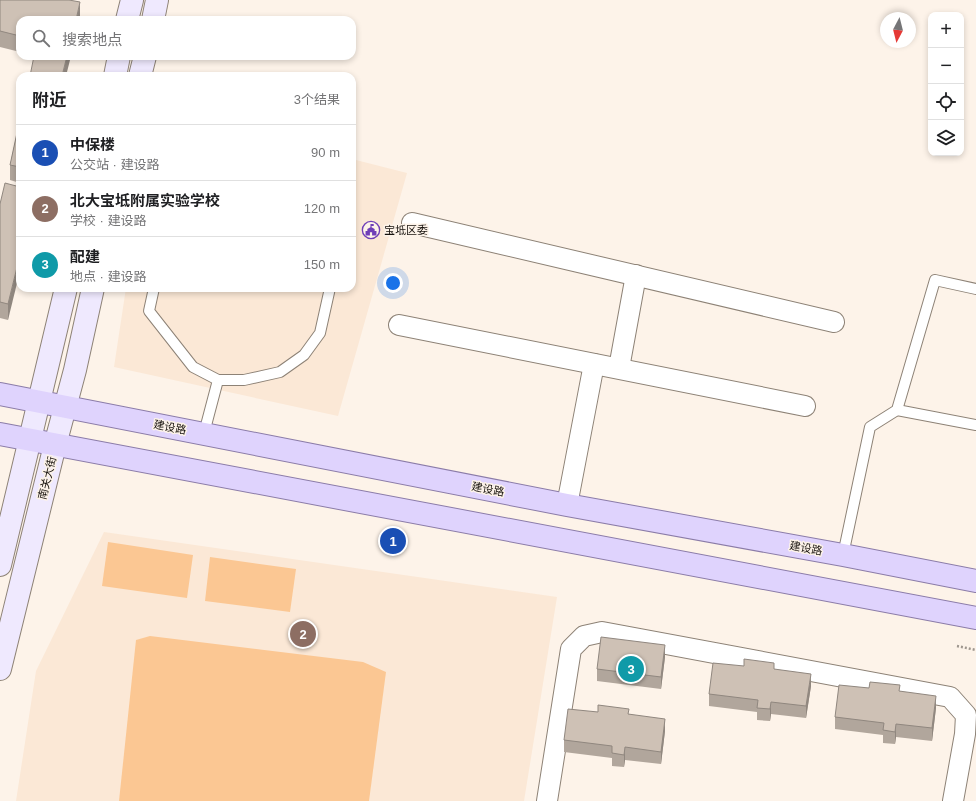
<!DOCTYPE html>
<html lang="zh">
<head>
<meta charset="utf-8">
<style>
  :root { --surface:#fff; --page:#f6f6f6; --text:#202124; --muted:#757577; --line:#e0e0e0; --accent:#6f3fb7 }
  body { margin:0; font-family:Helvetica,"Noto Sans SC",sans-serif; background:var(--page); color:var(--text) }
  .controls { position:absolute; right:12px; top:12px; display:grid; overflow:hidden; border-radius:8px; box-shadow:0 2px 6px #0003 }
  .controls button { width:36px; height:36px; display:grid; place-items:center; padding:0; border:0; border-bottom:1px solid var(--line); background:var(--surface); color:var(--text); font:20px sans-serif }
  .compass { position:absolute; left:880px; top:12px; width:36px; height:36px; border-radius:50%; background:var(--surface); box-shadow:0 2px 6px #0003; rotate:187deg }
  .you { position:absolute; left:393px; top:283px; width:14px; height:14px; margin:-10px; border:3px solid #fff; border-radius:50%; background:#1a73e8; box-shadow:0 0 0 6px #1a73e833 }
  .badge { display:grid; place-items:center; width:26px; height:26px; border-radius:50%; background:var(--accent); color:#fff; font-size:13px; font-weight:700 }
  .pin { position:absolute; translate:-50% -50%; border:2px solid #fff; box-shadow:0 1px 4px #0006 }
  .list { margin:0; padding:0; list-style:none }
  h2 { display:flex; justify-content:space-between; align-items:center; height:52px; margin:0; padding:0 16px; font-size:17px }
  h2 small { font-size:13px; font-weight:400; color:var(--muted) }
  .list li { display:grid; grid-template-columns:26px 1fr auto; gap:12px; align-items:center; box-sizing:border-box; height:56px; padding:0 16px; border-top:1px solid var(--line) }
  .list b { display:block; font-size:15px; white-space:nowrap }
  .list p { margin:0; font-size:13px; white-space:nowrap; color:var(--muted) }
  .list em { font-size:13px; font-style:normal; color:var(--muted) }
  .icon { flex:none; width:22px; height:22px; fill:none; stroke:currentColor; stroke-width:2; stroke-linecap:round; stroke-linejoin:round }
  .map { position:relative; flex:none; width:976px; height:801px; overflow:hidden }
  .search { position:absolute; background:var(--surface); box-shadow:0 2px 6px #0003; left:16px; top:16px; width:340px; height:44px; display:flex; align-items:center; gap:10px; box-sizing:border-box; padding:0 14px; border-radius:12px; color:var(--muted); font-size:15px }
  .panel { position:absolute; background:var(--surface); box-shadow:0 2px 6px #0003; left:16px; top:72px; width:340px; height:220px; border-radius:12px }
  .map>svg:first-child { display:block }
  .built { fill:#fbe8d6 }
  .green { fill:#fbc793 }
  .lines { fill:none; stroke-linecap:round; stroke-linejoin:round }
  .lane-casing { stroke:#8d8276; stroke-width:12 }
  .street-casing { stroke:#8d8276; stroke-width:22 }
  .secondary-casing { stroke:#8d8276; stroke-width:24 }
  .primary-casing { stroke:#8b7ca8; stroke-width:24 }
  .path { stroke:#9e968e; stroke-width:2.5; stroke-dasharray:2 2; stroke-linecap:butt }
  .lane { stroke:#fff; stroke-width:10 }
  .street { stroke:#fff; stroke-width:20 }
  .secondary { stroke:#efe9fe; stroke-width:22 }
  .primary { stroke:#dfd3fd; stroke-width:22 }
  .wall { fill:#b1a69c }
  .shaded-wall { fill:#90877f }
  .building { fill:#cec1b5; stroke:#90877f }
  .labels { text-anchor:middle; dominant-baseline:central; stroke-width:3; stroke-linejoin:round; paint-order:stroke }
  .poi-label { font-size:11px; fill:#17120e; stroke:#fdf3e9; text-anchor:start }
  .street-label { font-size:11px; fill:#17120e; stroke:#fdf3e9 }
</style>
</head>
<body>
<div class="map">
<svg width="976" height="801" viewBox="0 0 976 801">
  <rect width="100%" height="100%" fill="#fdf3e9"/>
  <g class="built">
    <path d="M352,159L407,173L338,416L114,367L126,288H352Z"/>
    <path d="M104,532L557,597L524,801H16L36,671Z"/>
  </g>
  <g class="green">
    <path d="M108,542L193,555L187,598L102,586Z"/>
    <path d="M210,557L296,569L290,612L205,601Z"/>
    <path d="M150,636L363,662L386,672L369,801H119L136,640Z"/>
  </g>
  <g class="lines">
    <defs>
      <g id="lane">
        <path d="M154,288L149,311L193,367L218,380L204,433"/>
        <path d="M218,380H244L280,372L304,355L320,333L330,288"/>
        <path d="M897,410L976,425"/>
        <path d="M843,555L870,427L897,410L935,280L976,289"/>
      </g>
      <g id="street">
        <path d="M412,223L834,322"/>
        <path d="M399,325L805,406"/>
        <path d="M619,368L636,275"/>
        <path d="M567,505L594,364"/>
        <path d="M547,801L571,649L584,636L602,632L950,697L966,715L965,734L953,801"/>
      </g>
      <g id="secondary">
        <path d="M127,20L132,0"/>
        <path d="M153,20L157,0"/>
        <path d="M115,76L119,56"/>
        <path d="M140,76L145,56"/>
        <path d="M0,565L66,288"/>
        <path d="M0,669L55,445L75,370L93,288"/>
      </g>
      <g id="primary">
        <path d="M0,394L567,505L843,555L976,581"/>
        <path d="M0,434L976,618"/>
      </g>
    </defs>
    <use href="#lane" class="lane-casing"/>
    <use href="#street" class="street-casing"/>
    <use href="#secondary" class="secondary-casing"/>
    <use href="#primary" class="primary-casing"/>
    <path class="path" d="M957,646L976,650"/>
    <use href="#lane" class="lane"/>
    <use href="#street" class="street"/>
    <use href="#secondary" class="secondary"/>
    <use href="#primary" class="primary"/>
  </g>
  <g class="wall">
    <path d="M0,0L80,18L20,20V52L0,47Z"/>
    <path d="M20,119V183L10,180V165Z"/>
    <path d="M20,187L8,320L0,318V204Z"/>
    <path d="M665,657L661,689L597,681V669Z"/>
    <path d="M774,669L811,686L806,718L771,714L770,721L757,720V712L709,706V694Z"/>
    <path d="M869,688L900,691L936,708L932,741L896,737L895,744L883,743V735L835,729V717Z"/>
    <path d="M598,712L629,714L665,731L661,764L625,760L624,767L612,766V758L564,752V740Z"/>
  </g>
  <g class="shaded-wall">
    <path d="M80,2V20H76Z"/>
    <path d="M67,56H71L66,76H62Z"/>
    <path d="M20,255V271L8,320V304Z"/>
    <path d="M665,645V657L661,689V677Z"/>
    <path d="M811,674V686L806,718V706Z"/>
    <path d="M936,696V708L932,741V728Z"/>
    <path d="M771,702V714L770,721V709Z"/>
    <path d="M665,719V731L661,764V752Z"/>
    <path d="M896,724V737L895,744V732Z"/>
    <path d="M625,747V760L624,767V755Z"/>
  </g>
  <g class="building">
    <path d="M0,0H69L80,2L76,20H20V36L0,31Z"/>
    <path d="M34,56H67L62,76H30Z"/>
    <path d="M20,119V167L10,165Z"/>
    <path d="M5,183L20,187V255L8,304L0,302V204Z"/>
    <path d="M601,637L665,645L661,677L597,669Z"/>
    <path d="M744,659L774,663V669L811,674L806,706L771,702L770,709L757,708L758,700L709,694L713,663L744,666Z"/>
    <path d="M870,682L900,685L899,691L936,696L932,728L896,724L895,732L883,730L884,723L835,717L839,685L869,688Z"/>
    <path d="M598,705L629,709L628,714L665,719L661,752L625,747L624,755L612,753V746L564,740L568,709L598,712Z"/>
  </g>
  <defs>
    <symbol id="civic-ring" viewBox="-11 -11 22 22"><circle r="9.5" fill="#fdf3e9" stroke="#6f3fb7" stroke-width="1.5"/><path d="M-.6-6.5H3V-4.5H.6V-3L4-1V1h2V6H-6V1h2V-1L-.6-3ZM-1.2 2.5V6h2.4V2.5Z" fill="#6f3fb7"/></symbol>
  </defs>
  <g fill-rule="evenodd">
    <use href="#civic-ring" x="361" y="220" width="20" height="20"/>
  </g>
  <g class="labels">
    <g class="poi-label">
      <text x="384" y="230">宝坻区委</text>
    </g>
    <g class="street-label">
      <text transform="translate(170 427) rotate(11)">建设路</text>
      <text transform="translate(47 478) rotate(-76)">南关大街</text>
      <text transform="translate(488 489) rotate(11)">建设路</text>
      <text transform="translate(806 548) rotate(10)">建设路</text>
    </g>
  </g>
</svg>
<div class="controls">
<button>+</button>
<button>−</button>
<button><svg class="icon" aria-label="locate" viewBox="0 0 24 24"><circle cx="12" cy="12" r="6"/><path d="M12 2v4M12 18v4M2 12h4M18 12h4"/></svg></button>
<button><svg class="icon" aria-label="layers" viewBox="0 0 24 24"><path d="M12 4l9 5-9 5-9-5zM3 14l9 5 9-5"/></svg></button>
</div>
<svg class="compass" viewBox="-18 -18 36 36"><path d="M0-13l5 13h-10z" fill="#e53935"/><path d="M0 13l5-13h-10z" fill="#757577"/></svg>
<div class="you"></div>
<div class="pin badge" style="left:393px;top:541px;background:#1a4fb4">1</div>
<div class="pin badge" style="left:303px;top:634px;background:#8d6e63">2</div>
<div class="pin badge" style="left:631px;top:669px;background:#0f9aa8">3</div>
<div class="search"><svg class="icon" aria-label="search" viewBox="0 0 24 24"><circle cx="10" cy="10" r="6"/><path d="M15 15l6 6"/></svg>搜索地点</div>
<section class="panel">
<h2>附近<small>3个结果</small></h2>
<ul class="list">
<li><span class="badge" style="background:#1a4fb4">1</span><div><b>中保楼</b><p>公交站 · 建设路</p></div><em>90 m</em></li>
<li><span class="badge" style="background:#8d6e63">2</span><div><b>北大宝坻附属实验学校</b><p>学校 · 建设路</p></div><em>120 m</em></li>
<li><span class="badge" style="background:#0f9aa8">3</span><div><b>配建</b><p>地点 · 建设路</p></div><em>150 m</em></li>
</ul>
</section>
</div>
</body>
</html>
